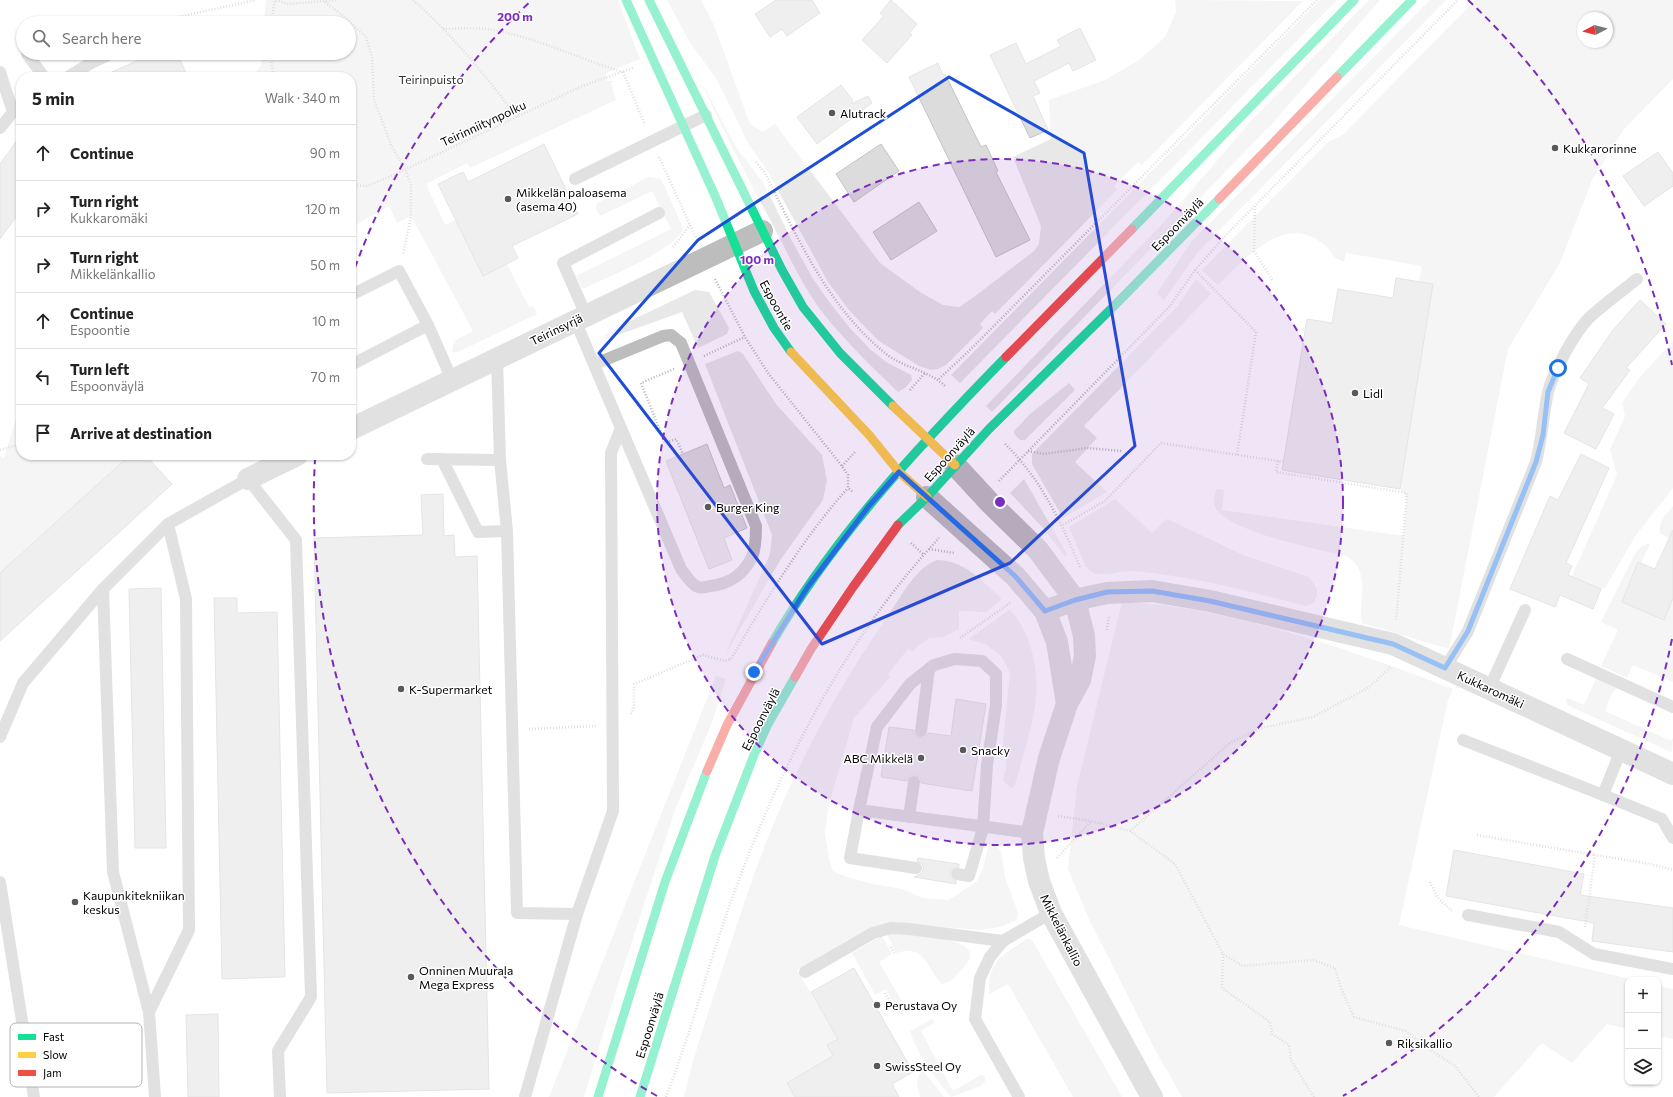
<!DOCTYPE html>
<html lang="en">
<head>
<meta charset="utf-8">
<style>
  :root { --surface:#fff; --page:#f2f2f2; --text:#222; --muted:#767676; --line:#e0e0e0 }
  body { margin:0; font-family:Commissioner,sans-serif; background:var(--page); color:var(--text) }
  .controls { position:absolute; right:12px; bottom:12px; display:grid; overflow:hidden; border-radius:8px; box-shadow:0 1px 3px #0004 }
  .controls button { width:36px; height:36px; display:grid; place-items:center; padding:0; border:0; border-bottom:1px solid var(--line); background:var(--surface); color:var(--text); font:20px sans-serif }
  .compass { position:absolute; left:1577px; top:12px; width:36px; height:36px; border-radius:50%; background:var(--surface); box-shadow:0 1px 3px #0004; rotate:263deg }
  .stop { position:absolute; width:12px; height:12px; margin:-9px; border:3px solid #1a73e8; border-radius:50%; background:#fff }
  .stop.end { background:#1a73e8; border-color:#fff; box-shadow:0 1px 4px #0008 }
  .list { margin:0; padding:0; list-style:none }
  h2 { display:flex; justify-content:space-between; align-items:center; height:52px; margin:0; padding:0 16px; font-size:17px }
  h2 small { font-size:13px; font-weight:400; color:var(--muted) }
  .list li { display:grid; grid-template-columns:26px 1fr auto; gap:12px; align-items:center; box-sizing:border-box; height:56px; padding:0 16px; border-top:1px solid var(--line) }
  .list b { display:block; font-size:15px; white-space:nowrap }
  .list p { margin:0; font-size:13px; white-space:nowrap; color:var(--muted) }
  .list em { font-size:13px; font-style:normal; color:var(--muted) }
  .icon { flex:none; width:22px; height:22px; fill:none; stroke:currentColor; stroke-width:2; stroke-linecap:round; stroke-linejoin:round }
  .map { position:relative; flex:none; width:1673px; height:1097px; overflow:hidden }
  .search { position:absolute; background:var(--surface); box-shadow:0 1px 3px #0004; left:16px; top:16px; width:340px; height:44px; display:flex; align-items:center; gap:10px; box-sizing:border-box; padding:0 14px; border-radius:22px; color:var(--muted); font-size:15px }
  .panel { position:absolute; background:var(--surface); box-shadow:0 1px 3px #0004; left:16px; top:72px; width:340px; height:388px; border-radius:16px }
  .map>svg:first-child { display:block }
  .green { fill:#e8e8e8; fill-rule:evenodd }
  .building { fill:#dcdcdc; stroke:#c4c4c4 }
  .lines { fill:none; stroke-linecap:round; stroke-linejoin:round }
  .path { stroke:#b8b8b8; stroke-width:2.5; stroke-dasharray:1 2; stroke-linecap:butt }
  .lane { stroke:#bdbdbd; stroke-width:12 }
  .street { stroke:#bdbdbd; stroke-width:22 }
  .fast { stroke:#16e098; stroke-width:9 }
  .slow { stroke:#ffcf43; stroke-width:9 }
  .jam { stroke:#f24e42; stroke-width:9 }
  .route { stroke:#1a73e8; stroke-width:5 }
  .marked { fill:none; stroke:#1d4ed8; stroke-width:3; stroke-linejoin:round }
  .ring { fill:none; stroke:#7b2cbf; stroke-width:2; stroke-dasharray:7 5 }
  .poi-dot { fill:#595959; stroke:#fff; stroke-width:1.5 }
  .labels { text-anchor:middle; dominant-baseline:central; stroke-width:3; stroke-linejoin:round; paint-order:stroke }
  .park-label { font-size:12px; fill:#2d2d2d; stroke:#fff }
  .poi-label { font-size:12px; fill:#000; stroke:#fff; text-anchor:start }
  .street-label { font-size:12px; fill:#000; stroke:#fff }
  .key { fill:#fff; stroke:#b2b2b2; stroke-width:1 }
  .key-label { font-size:11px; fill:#000 }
  .centre { fill:#7b2cbf; stroke:#fff; stroke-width:2 }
  .ring-label { font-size:12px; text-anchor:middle; font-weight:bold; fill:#7b2cbf; stroke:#fff; stroke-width:3; stroke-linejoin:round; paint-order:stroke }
</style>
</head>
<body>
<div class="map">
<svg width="1673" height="1097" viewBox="0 0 1673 1097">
  <rect width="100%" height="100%" fill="#fff"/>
  <g class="green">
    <path d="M266,0H618L640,59L606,73L607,81H614L611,83L616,100L470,168L467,163L426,184L445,225L455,220L483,275L507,264L529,307L533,306L537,314L456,353L452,351L454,341L473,331L411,216L397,223L389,206L354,226L356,232L351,236V77H252L261,66L262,53H349V23H264Z"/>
    <path d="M667,0H701L714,25L750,124L763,132L775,124L880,263L920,292L943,305L959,307L974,297L1034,251L1039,244L1041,226L1013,157L1051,139L1049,100L1105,80L1139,60L1165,37L1176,12L1175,0L1303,1L1142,165L1138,162L1114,186L1117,190L995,314L992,311L980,324L983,328L946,365L938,369L931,370L919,366L879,341L862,324L849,310L828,282L767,170L749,145L717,80L689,41Z"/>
    <path d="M1320,0H1337L960,383L951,375Z"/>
    <path d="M1369,0H1380L1270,126L992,412L986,406L1166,220L1251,121Z"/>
    <path d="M1430,0H1446L1198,252L1164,300L1157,293L1192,241Z"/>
    <path d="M1475,0H1673V79L1624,129L1592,180L1560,263L1508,349L1449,649L1362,623C1358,599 1371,572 1348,557C1321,549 1222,532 1214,504C1213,500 1216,493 1216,489L1224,490L1222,510L1404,536L1407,498L1400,489L1433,285L1419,282L1422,266L1346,253L1344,262L1335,258C1331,251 1326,245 1319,241C1281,215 1243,261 1218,285L1202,270L1329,141L1343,135ZM1583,18H1607V42H1583Z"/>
    <path d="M699,77L736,147L764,184L792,241L812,277L827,299L849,327L870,349L886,362L911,375L912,380L905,388L898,392C872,367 846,342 823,313C803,287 790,258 775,229C748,179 722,129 699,77Z"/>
    <path d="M649,177L660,179L663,183L683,228C681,247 604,279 585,288H582L576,276L671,229L652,191L600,216L596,209L597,203Z"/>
    <path d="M1196,279L1211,294L1084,426L1097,438L1075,462L1107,492L1063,518L1032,464V454L1177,307Z"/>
    <path d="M695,290L709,292L729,328L727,334L698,348L682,312L604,340L605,335L632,320Z"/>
    <path d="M1673,341V488L1636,535L1605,588L1601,589L1591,585L1582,605L1563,596L1617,475L1610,450L1625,416L1622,403L1640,377Z"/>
    <path d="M738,351L743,354L776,404L822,455L827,480L823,500L781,559L725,655L770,554L772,535L705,364Z"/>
    <path d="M1069,383L1075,390L1025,440H1020L1014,434V431L1030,414Z"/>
    <path d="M21,404V455H130L0,573V456L4,458Z"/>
    <path d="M1024,479L1067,554L1065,556L1043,528L1010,493Z"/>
    <path d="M1115,499L1152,533L1167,519L1243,555L1309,577L1317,589V596L1313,603L1306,606C1247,591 1193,576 1133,571C1117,570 1095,582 1085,565L1069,527Z"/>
    <path d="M1673,506V541L1660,533C1658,522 1666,514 1673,506Z"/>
    <path d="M1648,543L1650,544L1641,563L1638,562L1622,602L1664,619L1673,598V682L1633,665L1627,678L1601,666L1618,630L1601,622L1636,552L1642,546Z"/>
    <path d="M937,560C964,560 981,580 1000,597L1001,600L986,612L959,611V629L943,637L929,638L912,651L908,649L888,674L890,677L854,718L828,808L825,834L829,859L833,871L847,877L873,884L902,889L923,898L949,900L977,881L984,866L988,846L993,843L1001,851L1005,877L1018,913L1017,920L1000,927L979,930L908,924L882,926L848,940L797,970L838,1039L833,1056L787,1083L795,1097H684C694,1052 710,1008 724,964C739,919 753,874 771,830C802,755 841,683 888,616C900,598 915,568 937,560Z"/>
    <path d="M1122,602C1163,603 1202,611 1242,620C1314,638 1383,662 1453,689L1448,700L1399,925L1634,980H1628V1029L1607,1024L1572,1063L1542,1043L1494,1097H1182L1153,1046L1089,919L1068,869L1077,786Z"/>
    <path d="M1010,610C1031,632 1038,667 1036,697C1034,723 1024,750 1018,775L1014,787L1011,788L1003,781L1007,764L1003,744L1010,673L1002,657L987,645L969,639L1006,612Z"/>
    <path d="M716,676L726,679L711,725L675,810L619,981L584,1097H549Z"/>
    <path d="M1597,677L1618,687L1612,693L1605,711L1671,741L1673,738L1672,751L1671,752L1567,705L1566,699L1568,698L1584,705Z"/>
    <path d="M887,934C902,933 968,936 970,954C971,961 965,965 961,970C955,976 951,983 942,984C925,967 927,944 896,953Z"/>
    <path d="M882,936L892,954L879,962L907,1010L900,1014L886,989L875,995L852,953Z"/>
    <path d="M1026,939L1032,940L1122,1097H1073L1008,984L989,994C989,959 1000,958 1026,939Z"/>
    <path d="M1658,986L1673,989V1039L1658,1036Z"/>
    <path d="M932,1019L934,1023L921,1031L953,1091L981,1075L985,1076V1081L981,1086L951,1097C934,1076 918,1057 910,1031Z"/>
    <path d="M922,1071L925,1073L944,1097H920C918,1088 914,1078 922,1071Z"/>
  </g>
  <g class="building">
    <path d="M776,0H812L820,13L787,36L782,29L770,37L755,14Z"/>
    <path d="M891,0L917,24L909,33L912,35L887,63L862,40L884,16L880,13Z"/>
    <path d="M1080,28L1096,60L1073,71L1069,63L1034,81L1040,93L1033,96L1048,130L1030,138L990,55L1016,43L1026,64L1061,46L1057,40Z"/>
    <path d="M154,53H177L188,77H101Z"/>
    <path d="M938,63L943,75L945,74L981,147L986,145L998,171L996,172L1030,240L996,257L909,77Z"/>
    <path d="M841,85L853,101L851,104L868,96L872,103L817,144L797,117Z"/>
    <path d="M21,135V210L0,239V164Z"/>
    <path d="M544,144L578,214L512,246L518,258L483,276L438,184L463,172L468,182Z"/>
    <path d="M881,144L899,171L854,202L836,174Z"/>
    <path d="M1658,152L1673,173V186L1644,206L1623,176Z"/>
    <path d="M919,202L937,231L891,260L873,232Z"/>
    <path d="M1396,278L1433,284L1400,489L1282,470L1307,319L1332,323L1338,289L1393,298Z"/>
    <path d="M1640,300L1666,324L1626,368L1630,370L1602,408L1614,414L1596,449L1564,433L1589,384L1580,378L1613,330Z"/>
    <path d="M707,444L724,488L730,485L747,528L724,538L732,560L709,569L666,461Z"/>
    <path d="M1581,454L1609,468L1566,563L1572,566L1568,575L1601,589L1593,609L1560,595L1555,607L1510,589L1550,496L1558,500Z"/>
    <path d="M130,455H145L172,484L0,641V573Z"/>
    <path d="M443,494L444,536L454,535L455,557L477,556L489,1089L327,1093L314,538L423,535L421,495Z"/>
    <path d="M1673,530V598L1664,620L1622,602L1638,562L1655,569Z"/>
    <path d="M161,588L166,848H135L129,589Z"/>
    <path d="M214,598H237V613L277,612L285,977L222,979Z"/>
    <path d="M956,699L986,704L972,791L921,783V779L915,775H911L907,781L881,777L889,727L914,730V734L920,738H924L928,733L951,736Z"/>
    <path d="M1454,850L1584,874L1580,895L1673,908V952L1592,941L1594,923L1446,896Z"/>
    <path d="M918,858L959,864V867L952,869L950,873V877L956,881V884L914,877L922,873L923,870V865L917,861Z"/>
    <path d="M854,968L913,1072L892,1084L899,1097H795L787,1083L833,1056L827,1045L838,1039L811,992Z"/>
    <path d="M218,1014L219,1097H188L186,1015Z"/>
  </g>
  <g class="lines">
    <g class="path">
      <path d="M276,0L288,4L338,0"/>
      <path d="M413,0C452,34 485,75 517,117"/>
      <path d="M325,2L342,15L366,37L372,57L374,99L391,145L405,169L411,185V216L403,255"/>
      <path d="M150,23L256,0"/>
      <path d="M271,23L275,0"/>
      <path d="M443,29C457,29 472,27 486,29C531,35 579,59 623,72"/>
      <path d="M270,53L274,77"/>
      <path d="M623,72L645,125"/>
      <path d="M659,157L696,238"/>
      <path d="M756,162L765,173C797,237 828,307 885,353C903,368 929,370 946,387"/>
      <path d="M351,185L366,186L387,178L580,87L633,68"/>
      <path d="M1255,206L1254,251L1273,281"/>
      <path d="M673,247L690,225"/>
      <path d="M1195,270L1256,332L1237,455"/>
      <path d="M715,279L745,337L768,373L838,461L848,475V488L853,492"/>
      <path d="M704,356L745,337"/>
      <path d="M674,369L641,383L665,443L676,439L683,454"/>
      <path d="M939,379L973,347L1317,0"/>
      <path d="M910,390L925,373"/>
      <path d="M1005,444C1041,479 1061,522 1080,567"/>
      <path d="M0,450L21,444"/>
      <path d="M1028,451L1044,454L1087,448L1122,451"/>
      <path d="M1278,461L1276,472L1407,493L1396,621"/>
      <path d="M842,466L855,452"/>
      <path d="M999,481L1170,306L1195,270L1226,235L1458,0"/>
      <path d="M1063,525L1105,501L1161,443L1284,462"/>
      <path d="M911,543L923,554"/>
      <path d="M929,549L954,553"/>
      <path d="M1107,630L1109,616"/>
      <path d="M960,638L1010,603"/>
      <path d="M631,714L634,707V684L703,655L725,661L731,659C766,600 802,539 848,488"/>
      <path d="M529,729L596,726"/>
      <path d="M1058,816L1091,821"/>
      <path d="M1130,831L1230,743L1261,728L1313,717L1368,688L1391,667"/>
      <path d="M1477,835L1595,855"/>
      <path d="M1057,858L1091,821L1130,831L1175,864L1223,954L1243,966L1313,960L1335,968L1341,988L1354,1017L1406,1031L1423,1045L1455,1066L1479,1097"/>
      <path d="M1430,882L1437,897L1452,911"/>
      <path d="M1585,927L1595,855L1651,864L1673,870"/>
      <path d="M891,947L894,953"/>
      <path d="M1223,954L1222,988L1270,1022L1272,1034L1289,1045L1291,1060L1314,1097"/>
      <path d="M885,993L892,1005"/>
      <path d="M666,1097C692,1030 709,961 734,893C781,765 845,639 939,538"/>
    </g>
    <g class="lane">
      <path d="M27,54L44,77"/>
      <path d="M0,72L13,112L0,128"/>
      <path d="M68,77L91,63L112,53"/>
      <path d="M575,179L706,115"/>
      <path d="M351,295L399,271L428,325L452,380"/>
      <path d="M586,315L563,263L659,213"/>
      <path d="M575,320L681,569C686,575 690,584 698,587C702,588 707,587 710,586C730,584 743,575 752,557C756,548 756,536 756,526L681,343L671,335L663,336L595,364"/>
      <path d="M497,358L500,460L507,531L517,913L577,914L525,1097"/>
      <path d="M351,365L428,325"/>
      <path d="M427,459L500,460"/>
      <path d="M442,459L478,532L507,531"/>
      <path d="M103,589L113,872L149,1012"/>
      <path d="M1567,659L1673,707"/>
      <path d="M1445,668L1468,631L1536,462C1542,439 1543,415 1548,392C1553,372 1575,332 1589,318C1604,304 1621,292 1637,279"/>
      <path d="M1489,689L1525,610"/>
      <path d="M921,731L929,669"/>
      <path d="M0,737L23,683L103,589L168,524L248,479L296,540L311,997L278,1051L280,1097"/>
      <path d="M1463,740L1603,795L1621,750"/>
      <path d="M1603,795L1662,819L1673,838"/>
      <path d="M859,810L850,858L916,868"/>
      <path d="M909,817L914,782"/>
      <path d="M957,874L969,876L983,828L987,765L996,705V674L982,661L955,659L934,665L910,684L877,727L859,810L1032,833"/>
      <path d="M0,882L34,1097"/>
      <path d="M577,914L613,811L611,453L621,428"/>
      <path d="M1468,915L1559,932L1594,954L1673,969"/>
      <path d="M805,972L873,933L891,928L909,929L1003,941"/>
      <path d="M155,1097L149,1012L189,930L186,599L168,524"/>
      <path d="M1019,1097L975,1019L980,978L990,957L1003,941L1051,913"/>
    </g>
    <g class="street">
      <path d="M351,429L762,231"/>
      <path d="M955,465L991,504L1038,550L1075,600L1084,636L1085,656L1080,680L1067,704L1049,758L1032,833L1034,858L1039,881L1051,913L1152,1097"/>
      <path d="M248,479L297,455"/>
      <path d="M927,497L1015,576L1045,611L1057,642L1067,704"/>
      <path d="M1045,611L1075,600L1107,593L1152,591L1210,601L1393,644L1673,774"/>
    </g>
    <g class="fast">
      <path d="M626,0L716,198L754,291L774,328L791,352"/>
      <path d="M649,0L782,270L803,307L840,353L893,406"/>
      <path d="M1337,77L1412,0"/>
      <path d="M1132,229L1354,0"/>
      <path d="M898,525L927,497L989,429L1115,305L1219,199"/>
      <path d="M772,643C834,536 920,445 1006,357"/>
      <path d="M598,1097L665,882L707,771"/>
      <path d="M640,1097L715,856L754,755L768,724L795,677"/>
    </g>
    <g class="slow">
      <path d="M791,352L870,436L899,472L927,497"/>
      <path d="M893,406L955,465"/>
    </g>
    <g class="jam">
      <path d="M1219,199L1337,77"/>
      <path d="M1006,357L1132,229"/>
      <path d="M795,677L811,649L853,587L898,525"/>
      <path d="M707,771L727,725L772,643"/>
    </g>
  </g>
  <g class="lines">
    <path class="route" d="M754,672L807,588L868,507L899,472L1015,576L1045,611L1075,600L1107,592L1152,591L1210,601L1393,644L1445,668L1468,631L1536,462L1543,435L1548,392L1558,368"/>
  </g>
  <path d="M0 0H1673V1097H0ZM949,77L1084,153L1135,446L1010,563L822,644L599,353L698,240Z" fill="#fff" fill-opacity=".55" fill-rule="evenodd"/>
  <path class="marked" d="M949,77L1084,153L1135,446L1010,563L822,644L599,353L698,240Z"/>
  <circle cx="1000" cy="502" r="343" fill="#7b2cbf" fill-opacity=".12"/>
  <g class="ring">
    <circle cx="1000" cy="502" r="343"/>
    <path d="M1672 639A686 686 0 0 1 1343 1096M657 1096A686 686 0 0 1 315 460M351 279A686 686 0 0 1 532 0M1468 0A686 686 0 0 1 1672 365"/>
  </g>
  <g class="poi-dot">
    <circle cx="832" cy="113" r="4"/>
    <circle cx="1555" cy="148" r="4"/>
    <circle cx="508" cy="199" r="4"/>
    <circle cx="1355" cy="393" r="4"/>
    <circle cx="708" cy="507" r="4"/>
    <circle cx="401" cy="689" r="4"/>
    <circle cx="963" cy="750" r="4"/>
    <circle cx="921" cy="758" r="4"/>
    <circle cx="75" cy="902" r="4"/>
    <circle cx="411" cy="977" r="4"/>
    <circle cx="877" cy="1005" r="4"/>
    <circle cx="1389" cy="1043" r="4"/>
    <circle cx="877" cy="1066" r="4"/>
  </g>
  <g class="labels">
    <g class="park-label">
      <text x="431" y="79">Teirinpuisto</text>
    </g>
    <g class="poi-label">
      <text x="840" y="113">Alutrack</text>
      <text x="1563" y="148">Kukkarorinne</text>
      <text x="516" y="192">Mikkelän paloasema<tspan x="516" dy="14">(asema 40)</tspan></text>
      <text x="1363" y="393">Lidl</text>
      <text x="716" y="507">Burger King</text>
      <text x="409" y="689">K-Supermarket</text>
      <text x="971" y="750">Snacky</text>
      <text x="913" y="758" text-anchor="end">ABC Mikkelä</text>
      <text x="83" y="895">Kaupunkitekniikan<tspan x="83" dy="14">keskus</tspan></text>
      <text x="419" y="970">Onninen Muurala<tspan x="419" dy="14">Mega Express</tspan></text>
      <text x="885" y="1005">Perustava Oy</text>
      <text x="1397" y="1043">Riksikallio</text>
      <text x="885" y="1066">SwissSteel Oy</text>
    </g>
    <g class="street-label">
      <text transform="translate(483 123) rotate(-25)">Teirinniitynpolku</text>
      <text transform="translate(1177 224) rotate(-46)">Espoonväylä</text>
      <text transform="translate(777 305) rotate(61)">Espoontie</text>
      <text transform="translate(556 329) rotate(-26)">Teirinsyrjä</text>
      <text transform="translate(949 454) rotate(-48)">Espoonväylä</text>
      <text transform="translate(1491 689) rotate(25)">Kukkaromäki</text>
      <text transform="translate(760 719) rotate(-63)">Espoonväylä</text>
      <text transform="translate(1062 930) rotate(63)">Mikkelänkallio</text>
      <text transform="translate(649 1025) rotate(-73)">Espoonväylä</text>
    </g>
  </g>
  <rect x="10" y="1023" width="132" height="64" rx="6" class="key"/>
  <rect x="18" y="1034" width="18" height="6" fill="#16e098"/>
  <rect x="18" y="1052" width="18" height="6" fill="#ffcf43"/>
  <rect x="18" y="1070" width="18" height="6" fill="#f24e42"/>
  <g class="key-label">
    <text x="43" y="1041">Fast</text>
    <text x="43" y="1059">Slow</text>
    <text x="43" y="1077">Jam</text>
  </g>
  <circle cx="1000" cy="502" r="6" class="centre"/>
  <g class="ring-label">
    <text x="515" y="21">200 m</text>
    <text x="757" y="264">100 m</text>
  </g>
</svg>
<div class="controls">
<button>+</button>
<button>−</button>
<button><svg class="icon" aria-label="layers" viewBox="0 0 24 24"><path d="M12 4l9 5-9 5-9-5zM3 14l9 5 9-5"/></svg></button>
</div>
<svg class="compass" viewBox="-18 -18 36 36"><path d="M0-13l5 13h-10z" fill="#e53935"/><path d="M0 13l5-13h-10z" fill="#767676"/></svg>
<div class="stop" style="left:1558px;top:368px"></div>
<div class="stop end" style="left:754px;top:672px"></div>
<div class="search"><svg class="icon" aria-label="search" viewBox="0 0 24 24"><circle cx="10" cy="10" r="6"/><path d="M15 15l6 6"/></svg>Search here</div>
<section class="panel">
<h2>5 min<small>Walk · 340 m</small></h2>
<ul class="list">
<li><svg class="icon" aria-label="ahead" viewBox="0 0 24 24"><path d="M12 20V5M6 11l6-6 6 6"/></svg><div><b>Continue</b></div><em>90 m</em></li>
<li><svg class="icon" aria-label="right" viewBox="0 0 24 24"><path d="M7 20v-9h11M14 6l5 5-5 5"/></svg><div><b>Turn right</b><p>Kukkaromäki</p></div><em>120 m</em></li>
<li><svg class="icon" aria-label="right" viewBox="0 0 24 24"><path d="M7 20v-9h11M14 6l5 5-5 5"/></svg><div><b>Turn right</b><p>Mikkelänkallio</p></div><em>50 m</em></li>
<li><svg class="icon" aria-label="ahead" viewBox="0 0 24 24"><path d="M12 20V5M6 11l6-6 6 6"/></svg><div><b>Continue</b><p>Espoontie</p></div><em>10 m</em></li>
<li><svg class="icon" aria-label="left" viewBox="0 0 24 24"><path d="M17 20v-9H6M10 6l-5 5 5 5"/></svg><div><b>Turn left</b><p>Espoonväylä</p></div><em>70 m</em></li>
<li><svg class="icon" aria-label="arrive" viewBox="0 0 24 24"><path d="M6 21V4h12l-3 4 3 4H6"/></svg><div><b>Arrive at destination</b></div></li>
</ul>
</section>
</div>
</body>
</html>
